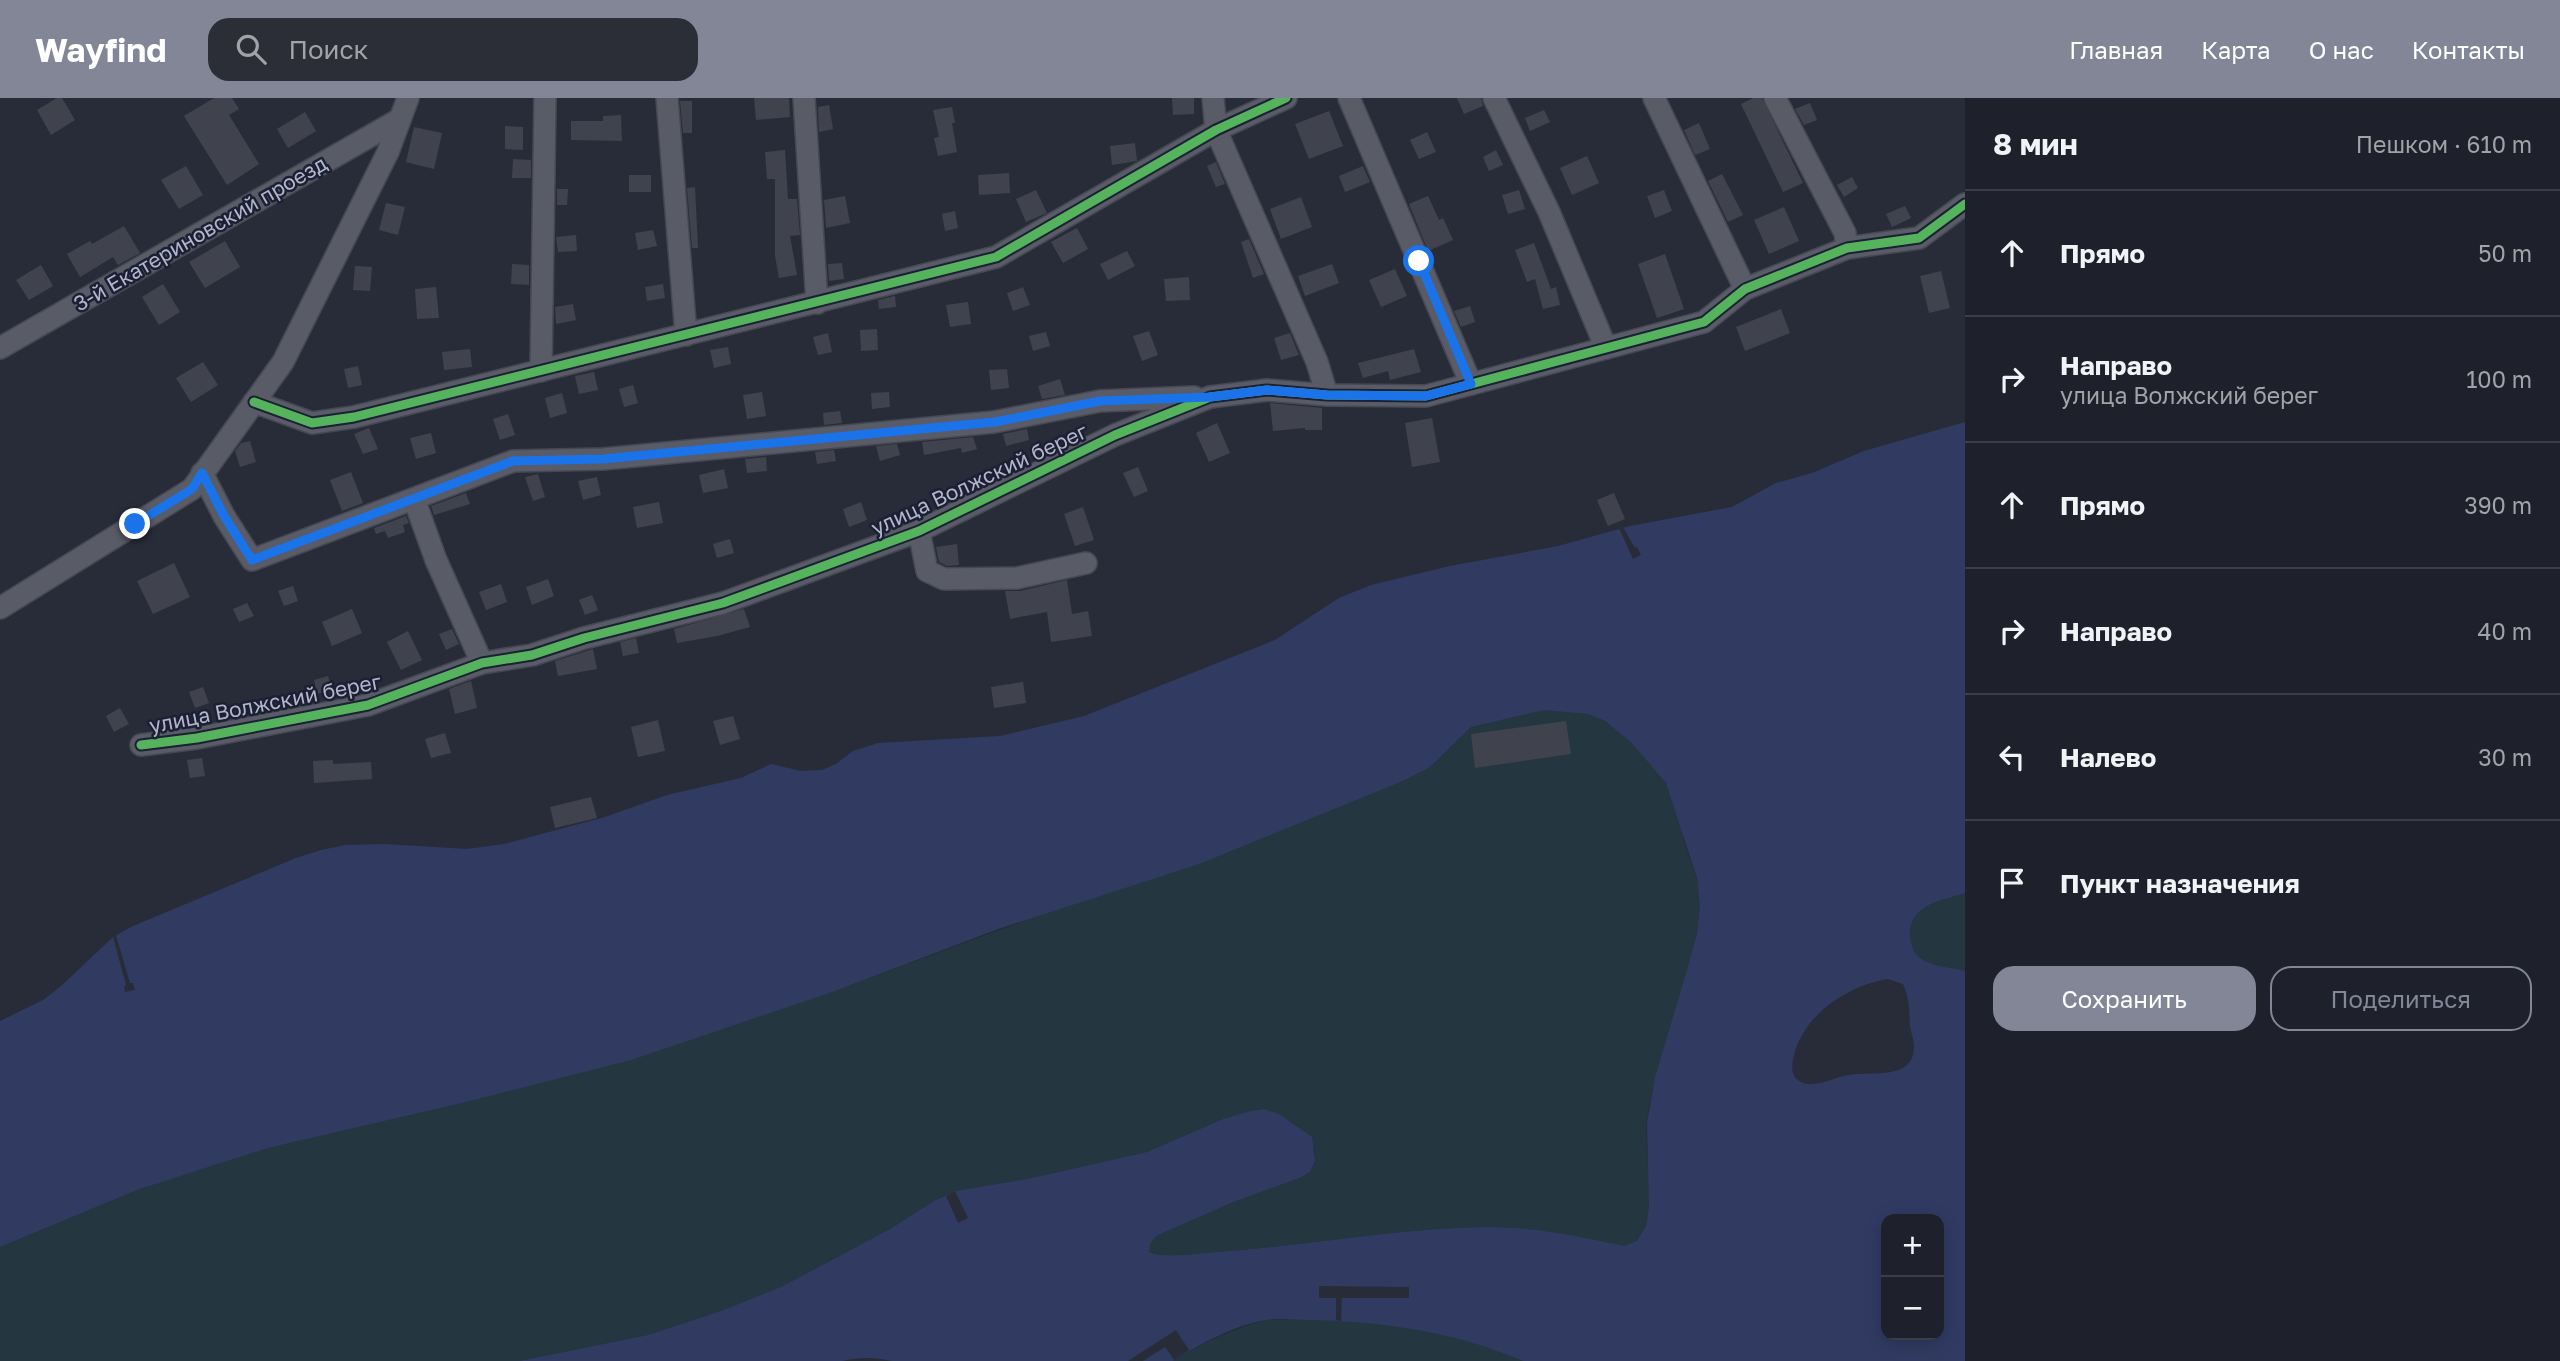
<!DOCTYPE html>
<html lang="ru">
<head>
<meta charset="utf-8">
<style>
  :root { --surface:#1e212b; --page:#2b2e37; --text:#f1f3f6; --muted:#a1a3a9; --line:#3c3e47; --accent:#828697 }
  body { margin:0; font-family:"Golos Text",sans-serif; background:var(--page); color:var(--text) }
  .controls { position:absolute; right:21px; bottom:21px; display:grid; overflow:hidden; border-radius:14px; box-shadow:0 4px 18px #0003 }
  .controls button { width:63px; height:63px; display:grid; place-items:center; padding:0; border:0; border-bottom:2px solid var(--line); background:var(--surface); color:var(--text); font:35px sans-serif }
  .stop { position:absolute; width:21px; height:21px; margin:-16px; border:5px solid #1a73e8; border-radius:50%; background:#fff }
  .stop.end { background:#1a73e8; border-color:#fff; box-shadow:0 2px 7px #0008 }
  .list { margin:0; padding:0; list-style:none }
  h2 { display:flex; justify-content:space-between; align-items:center; height:91px; margin:0; padding:0 28px; font-size:30px }
  h2 small { font-size:23px; font-weight:400; color:var(--muted) }
  .list li { display:grid; grid-template-columns:46px 1fr auto; gap:21px; align-items:center; box-sizing:border-box; height:126px; padding:0 28px; border-top:2px solid var(--line) }
  .list b { display:block; font-size:26px; white-space:nowrap }
  .list p { margin:0; font-size:23px; white-space:nowrap; color:var(--muted) }
  .list em { font-size:23px; font-style:normal; color:var(--muted) }
  .actions { display:flex; gap:14px; padding:21px 28px }
  .actions a { flex:1; padding:16px 0; border:2px solid var(--accent); border-radius:21px; text-align:center; font-size:24px; color:var(--accent) }
  .actions .main { background:var(--accent); color:#fff }
  .icon { flex:none; width:38px; height:38px; fill:none; stroke:currentColor; stroke-width:2; stroke-linecap:round; stroke-linejoin:round }
  .map { position:relative; flex:none; width:1965px; height:1263px; overflow:hidden }
  header { display:flex; align-items:center; gap:42px; box-sizing:border-box; height:98px; padding:0 35px; background:var(--accent); color:#fff }
  header strong { font-size:33px }
  nav { display:flex; gap:38px; margin-inline-start:auto; font-size:24px }
  .search { width:490px; height:63px; background:var(--page); display:flex; align-items:center; gap:18px; box-sizing:border-box; padding:0 24px; border-radius:21px; color:var(--muted); font-size:26px }
  main { display:flex }
  aside { flex:1; background:var(--surface) }
  .map>svg:first-child { display:block }
  .green { fill:#243640 }
  .water { fill:#313b62; fill-rule:evenodd }
  .pier { fill:#282c39 }
  .building { fill:#40434e }
  .lines { fill:none; stroke-linecap:round; stroke-linejoin:round }
  .minor-casing { stroke:#454852; stroke-width:24 }
  .minor { stroke:#595b66; stroke-width:21 }
  .cycleway-casing { stroke:#1b2034; stroke-width:13 }
  .cycleway { stroke:#56b35d; stroke-width:9 }
  .route { stroke:#1a73e8; stroke-width:9 }
  .labels { text-anchor:middle; dominant-baseline:central; stroke-width:5; stroke-linejoin:round; paint-order:stroke }
  .street-label { font-size:21px; fill:#b2b6ca; stroke:#1b2034 }
</style>
</head>
<body>
<header>
<strong>Wayfind</strong>
<div class="search"><svg class="icon" aria-label="search" viewBox="0 0 24 24"><circle cx="10" cy="10" r="6"/><path d="M15 15l6 6"/></svg>Поиск</div>
<nav><a>Главная</a><a>Карта</a><a>О нас</a><a>Контакты</a></nav>
</header>
<main>
<div class="map">
<svg width="1965" height="1263" viewBox="0 0 1965 1263">
  <rect width="100%" height="100%" fill="#282c39"/>
  <g class="green">
    <path d="M1545,612C1559,612 1574,612 1588,616C1614,623 1652,661 1666,685C1677,704 1680,729 1686,750C1693,770 1702,790 1700,812C1692,884 1657,950 1647,1022C1643,1052 1659,1120 1638,1142C1635,1145 1628,1147 1624,1148C1579,1139 1533,1129 1487,1129C1397,1130 1307,1148 1217,1154C1199,1155 1165,1161 1148,1153L1150,1146L1156,1138L1231,1105L1302,1079L1310,1074L1315,1063V1051L1296,1027L1279,1017L1264,1011L1250,1013L1223,1021L1147,1054L1027,1081L955,1093L934,1103L890,1131L783,1188L721,1213L648,1237L519,1263H0V1149L137,1092L268,1050L462,1005L835,893L1403,683L1429,670L1471,629Z"/>
    <path d="M1965,795V873C1951,869 1929,869 1918,858C1913,854 1911,845 1910,838C1909,806 1941,803 1965,795Z"/>
    <path d="M1266,1222C1297,1222 1331,1219 1362,1223C1416,1229 1474,1241 1523,1263H1173C1201,1245 1233,1231 1266,1222Z"/>
  </g>
  <path class="water" d="M1965,324V795C1941,803 1909,806 1910,838C1911,845 1913,854 1918,858C1929,869 1951,869 1965,873V1263H1523C1456,1234 1380,1223 1308,1222C1295,1222 1279,1220 1266,1222C1237,1226 1197,1247 1173,1263H892C874,1259 859,1259 842,1263H519L648,1237L721,1213L783,1188L890,1131L934,1103L955,1093L1027,1081L1147,1054L1223,1021L1250,1013L1264,1011L1279,1016L1312,1039L1315,1063L1310,1074L1302,1079L1231,1105L1156,1138L1150,1146L1149,1154C1165,1161 1199,1155 1217,1154C1307,1148 1397,1130 1487,1129C1534,1129 1578,1138 1624,1148L1637,1143L1646,1128L1649,1108L1647,1025L1655,979L1687,872L1697,835L1700,807L1697,780L1666,685L1631,644L1605,623L1588,616L1545,612L1471,629L1429,670L1403,683L1199,766L998,831L835,893L631,962L462,1005L268,1050L137,1092L0,1149V923L43,902L60,889L113,839L133,828L296,760L321,752L346,747L384,746L467,751L504,746L605,719L667,697L741,680L771,666L801,673L822,672L836,666L853,653L878,645L1000,638L1084,618L1275,542L1339,500L1371,487L1450,468L1558,448L1630,428L1732,409L1776,385L1812,375L1864,353ZM1888,881L1903,886C1910,901 1909,913 1910,928C1911,935 1914,942 1914,949C1914,983 1870,973 1849,977C1834,979 1811,993 1798,982C1790,977 1792,965 1794,957C1804,916 1849,887 1888,881ZM1886,1121H1939V1237H1886Z"/>
  <g class="pier">
    <path d="M1623,429L1635,450L1637,449L1641,457L1633,461L1619,430Z"/>
    <path d="M116,837L130,885H133L135,892L125,894L124,888L126,887L113,839Z"/>
    <path d="M955,1093L968,1120L958,1125L946,1098Z"/>
    <path d="M1319,1188L1409,1189V1200H1342L1341,1223L1336,1222V1200H1319Z"/>
    <path d="M1176,1232L1189,1252L1174,1262L1165,1249L1143,1263H1128Z"/>
  </g>
  <g class="building">
    <path d="M57,0H62L75,22L51,37L37,12Z"/>
    <path d="M214,0H232L239,11L229,17L259,66L227,87L184,18Z"/>
    <path d="M754,0H789L790,19L756,22Z"/>
    <path d="M1172,0H1194V16L1173,17Z"/>
    <path d="M1457,0H1481L1483,8L1464,16Z"/>
    <path d="M1753,0H1762L1803,85L1783,94L1741,6Z"/>
    <path d="M680,3H692V35H683Z"/>
    <path d="M1810,5L1817,22L1804,27L1795,11Z"/>
    <path d="M829,7L833,31L819,34L818,9Z"/>
    <path d="M952,9L955,25H952L957,54L938,58L934,40L939,39L933,12Z"/>
    <path d="M1544,12L1550,24L1530,33L1525,20Z"/>
    <path d="M1329,13L1343,48L1309,61L1295,26Z"/>
    <path d="M305,14L316,33L288,50L277,31Z"/>
    <path d="M621,17L622,43L571,42V23H603V18Z"/>
    <path d="M1699,25L1710,51L1695,57L1684,32Z"/>
    <path d="M505,28L523,29V52L505,51Z"/>
    <path d="M414,29L442,35L434,71L406,64Z"/>
    <path d="M1427,34L1436,54L1419,61L1410,42Z"/>
    <path d="M1135,45L1137,63L1112,67L1110,48Z"/>
    <path d="M785,52L788,101H797L800,137L790,138L797,177L779,180L775,158V81H767L765,54Z"/>
    <path d="M1496,52L1503,67L1489,73L1483,59Z"/>
    <path d="M1587,58L1599,85L1572,97L1560,70Z"/>
    <path d="M513,61L531,62V80H512Z"/>
    <path d="M1216,64L1225,86L1216,89L1207,68Z"/>
    <path d="M186,68L203,97L179,111L161,82Z"/>
    <path d="M1363,68L1370,84L1345,94L1339,78Z"/>
    <path d="M1009,75L1010,95L979,97L978,77Z"/>
    <path d="M1722,76L1743,117L1728,124L1708,83Z"/>
    <rect x="629" y="77" width="22" height="17"/>
    <path d="M1852,79L1858,90L1844,99L1837,87Z"/>
    <path d="M695,89L698,150H692L687,90Z"/>
    <path d="M557,91H568L567,107H557Z"/>
    <path d="M1036,92L1047,115L1026,124L1016,101Z"/>
    <path d="M1519,92L1525,111L1508,116L1502,97Z"/>
    <path d="M1664,92L1672,113L1655,120L1647,98Z"/>
    <path d="M845,98L850,125L826,130L824,102Z"/>
    <path d="M1428,98L1439,122L1443,120L1453,142L1428,153L1409,106Z"/>
    <path d="M1301,99L1312,129L1281,141L1270,111Z"/>
    <path d="M386,105L405,109L398,137L379,132Z"/>
    <path d="M1905,108L1911,120L1892,129L1886,116Z"/>
    <path d="M1784,109L1799,143L1769,156L1754,122Z"/>
    <path d="M955,113L958,130L945,133L942,116Z"/>
    <path d="M124,128L140,155L118,167L113,159L80,179L67,156L90,143L92,146Z"/>
    <path d="M1077,130L1088,151L1063,165L1051,144Z"/>
    <path d="M653,132L657,148L638,152L635,135Z"/>
    <path d="M576,137L577,153L558,154L556,139Z"/>
    <path d="M1249,141L1264,176L1253,180L1241,144Z"/>
    <path d="M225,143L240,169L205,190L189,164Z"/>
    <path d="M1534,145L1551,191L1556,189L1560,207L1543,211L1535,181L1527,184L1515,152Z"/>
    <path d="M1127,153L1135,168L1108,182L1100,166Z"/>
    <path d="M1665,156L1684,211L1657,220L1638,166Z"/>
    <path d="M842,165L844,181L829,183L828,166Z"/>
    <path d="M512,166L529,167V187L511,186Z"/>
    <path d="M1332,166L1339,185L1305,198L1298,178Z"/>
    <path d="M41,167L53,188L29,202L16,182Z"/>
    <path d="M355,168L372,169L370,193L353,192Z"/>
    <path d="M1395,171L1407,198L1381,209L1369,182Z"/>
    <path d="M1941,173L1950,210L1929,215L1920,178Z"/>
    <path d="M1189,179L1190,202L1166,203L1164,181Z"/>
    <path d="M163,186L180,214L159,227L142,199Z"/>
    <path d="M663,186L665,200L647,203L645,189Z"/>
    <path d="M436,189L439,220L417,221L415,191Z"/>
    <path d="M1023,189L1030,207L1013,213L1007,195Z"/>
    <path d="M895,198L896,209L879,211L878,202Z"/>
    <path d="M968,204L971,226L950,229L946,207Z"/>
    <path d="M573,206L576,222L556,226L555,209Z"/>
    <path d="M1470,208L1475,224L1461,229L1454,213Z"/>
    <path d="M1781,211L1790,235L1745,253L1736,229Z"/>
    <path d="M877,231L878,252L861,253L860,232Z"/>
    <path d="M1149,233L1158,257L1142,263L1133,238Z"/>
    <path d="M1046,234L1050,248L1033,253L1029,238Z"/>
    <path d="M828,235L832,254L818,257L813,239Z"/>
    <path d="M1290,235L1299,257L1281,262L1274,240Z"/>
    <path d="M728,249L731,266L714,270L710,252Z"/>
    <path d="M470,251L472,269L444,272L442,254Z"/>
    <path d="M1414,251L1421,274L1390,282L1388,273L1363,280L1358,265Z"/>
    <path d="M203,264L218,287L191,304L176,280Z"/>
    <path d="M358,268L362,287L348,290L344,271Z"/>
    <path d="M1007,271L1009,290L991,292L989,272Z"/>
    <path d="M594,274L598,292L579,296L575,278Z"/>
    <path d="M1060,281L1065,297L1042,301L1038,288Z"/>
    <path d="M633,287L638,305L624,309L619,291Z"/>
    <path d="M762,294L766,318L747,321L743,297Z"/>
    <path d="M889,294L890,309L872,311L871,295Z"/>
    <path d="M562,295L567,315L550,320L545,300Z"/>
    <path d="M1270,305L1322,310V332H1305V330L1273,333Z"/>
    <path d="M840,313L842,325L824,327L823,315Z"/>
    <path d="M508,316L515,337L500,342L493,321Z"/>
    <path d="M1432,320L1440,364L1412,369L1405,325Z"/>
    <path d="M1217,325L1230,355L1209,364L1196,335Z"/>
    <path d="M369,330L378,351L363,356L354,336Z"/>
    <path d="M1027,331L1029,342L1006,348L1003,336Z"/>
    <path d="M431,335L436,355L416,361L410,340Z"/>
    <path d="M973,339L977,351L962,355L961,350L924,357L922,344Z"/>
    <path d="M250,343L256,364L240,369L235,353L241,345Z"/>
    <path d="M897,346L900,357L880,363L876,348Z"/>
    <path d="M834,352L836,363L817,366L815,354Z"/>
    <path d="M766,359L767,373L747,375L745,361Z"/>
    <path d="M1138,369L1148,393L1134,399L1123,375Z"/>
    <path d="M724,371L728,390L703,395L699,377Z"/>
    <path d="M351,374L363,405L342,413L330,382Z"/>
    <path d="M538,376L545,399L533,403L525,379Z"/>
    <path d="M597,379L601,397L583,402L578,383Z"/>
    <path d="M466,395L470,406L434,417L431,408Z"/>
    <path d="M1614,395L1625,421L1608,428L1597,402Z"/>
    <path d="M659,404L663,425L637,430L633,409Z"/>
    <path d="M861,404L867,422L849,429L843,411Z"/>
    <path d="M1083,409L1094,442L1075,448L1064,416Z"/>
    <path d="M406,418L409,425L403,427L405,434L388,440L385,433L376,436L374,430Z"/>
    <path d="M730,441L734,455L717,460L713,446Z"/>
    <path d="M957,446L959,467L947,468L939,464L936,449Z"/>
    <path d="M174,465L190,499L153,516L137,483Z"/>
    <path d="M548,481L554,498L532,507L526,489Z"/>
    <path d="M1067,482L1072,516L1088,513L1092,538L1051,544L1047,514L1010,521L1005,493H1020Z"/>
    <path d="M501,486L507,504L486,512L479,494Z"/>
    <path d="M293,488L298,503L284,508L278,493Z"/>
    <path d="M592,497L598,512L585,517L579,502Z"/>
    <path d="M247,505L254,518L239,524L233,511Z"/>
    <path d="M352,511L362,535L332,548L322,524Z"/>
    <path d="M744,511L750,529L717,538L677,545L674,531Z"/>
    <path d="M452,531L459,546L446,552L439,536Z"/>
    <path d="M408,533L422,562L401,572L387,544Z"/>
    <path d="M636,540L639,555L623,558L620,544Z"/>
    <path d="M593,551L597,571L558,578L555,563Z"/>
    <path d="M328,578L332,593L317,596L314,582Z"/>
    <path d="M471,583L477,610L455,616L449,591Z"/>
    <path d="M1023,584L1026,605L994,610L991,589Z"/>
    <path d="M203,589L209,605L195,610L189,594Z"/>
    <path d="M120,610L129,626L114,634L106,618Z"/>
    <path d="M733,618L740,641L720,647L713,623Z"/>
    <path d="M658,622L665,653L638,659L631,629Z"/>
    <path d="M1566,623L1571,656L1475,670L1471,636Z"/>
    <path d="M445,635L451,655L431,660L425,641Z"/>
    <path d="M202,660L205,678L190,680L187,662Z"/>
    <path d="M333,662V666L371,664L372,681L314,685L313,663Z"/>
    <path d="M591,699L597,720L555,730L550,709Z"/>
  </g>
  <g class="lines">
    <defs>
      <g id="minor">
        <path d="M667,0L686,237"/>
        <path d="M804,0L817,205"/>
        <path d="M1213,0L1216,32L1317,264L1327,297"/>
        <path d="M1349,0L1471,286"/>
        <path d="M1494,0L1549,114L1606,250"/>
        <path d="M1654,0L1745,191"/>
        <path d="M1775,0L1845,135L1847,150"/>
        <path d="M0,250L400,21"/>
        <path d="M541,273L545,0"/>
        <path d="M254,304L312,325L354,319L996,159L1216,32L1286,0"/>
        <path d="M202,375L224,418L252,462L513,363L603,361L994,324L1100,303L1194,299"/>
        <path d="M414,401L436,462L482,565"/>
        <path d="M919,433L927,473L944,481L1017,480L1086,465"/>
        <path d="M0,510L192,391L283,264L388,54L408,0"/>
        <path d="M141,647L197,640L368,607L482,565L532,557L584,540L723,505L919,433L1115,337L1210,299L1267,292L1327,297L1426,298L1704,224L1745,191L1847,150L1919,140L1965,106"/>
      </g>
    </defs>
    <use href="#minor" class="minor-casing"/>
    <use href="#minor" class="minor"/>
    <defs>
      <g id="cycleway">
        <path d="M254,304L312,325L354,319L996,159L1216,32L1286,0"/>
        <path d="M141,647L197,640L368,607L482,565L532,557L584,540L723,505L919,433L1115,337L1210,299L1267,292L1327,297L1426,298L1704,224L1745,191L1847,150L1919,140L1965,106"/>
      </g>
    </defs>
    <use href="#cycleway" class="cycleway-casing"/>
    <use href="#cycleway" class="cycleway"/>
  </g>
  <g class="lines">
    <path class="route" d="M135,426L192,391L202,375L224,418L252,462L513,363L603,361L995,324L1100,303L1210,299L1267,292L1327,297L1426,298L1471,286L1419,163"/>
  </g>
  <g class="labels">
    <g class="street-label">
      <text transform="translate(200 135) rotate(-30)">3-й Екатериновский проезд</text>
      <text transform="translate(979 381) rotate(-25)">улица Волжский берег</text>
      <text transform="translate(265 605) rotate(-11)">улица Волжский берег</text>
    </g>
  </g>
</svg>
<div class="controls">
<button>+</button>
<button>−</button>
</div>
<div class="stop" style="left:1419px;top:163px"></div>
<div class="stop end" style="left:135px;top:426px"></div>
</div>
<aside>
<h2>8 мин<small>Пешком · 610 m</small></h2>
<ul class="list">
<li><svg class="icon" aria-label="ahead" viewBox="0 0 24 24"><path d="M12 20V5M6 11l6-6 6 6"/></svg><div><b>Прямо</b></div><em>50 m</em></li>
<li><svg class="icon" aria-label="right" viewBox="0 0 24 24"><path d="M7 20v-9h11M14 6l5 5-5 5"/></svg><div><b>Направо</b><p>улица Волжский берег</p></div><em>100 m</em></li>
<li><svg class="icon" aria-label="ahead" viewBox="0 0 24 24"><path d="M12 20V5M6 11l6-6 6 6"/></svg><div><b>Прямо</b></div><em>390 m</em></li>
<li><svg class="icon" aria-label="right" viewBox="0 0 24 24"><path d="M7 20v-9h11M14 6l5 5-5 5"/></svg><div><b>Направо</b></div><em>40 m</em></li>
<li><svg class="icon" aria-label="left" viewBox="0 0 24 24"><path d="M17 20v-9H6M10 6l-5 5 5 5"/></svg><div><b>Налево</b></div><em>30 m</em></li>
<li><svg class="icon" aria-label="arrive" viewBox="0 0 24 24"><path d="M6 21V4h12l-3 4 3 4H6"/></svg><div><b>Пункт назначения</b></div></li>
</ul>
<div class="actions"><a class="main">Сохранить</a><a>Поделиться</a></div>
</aside>
</main>
</body>
</html>
